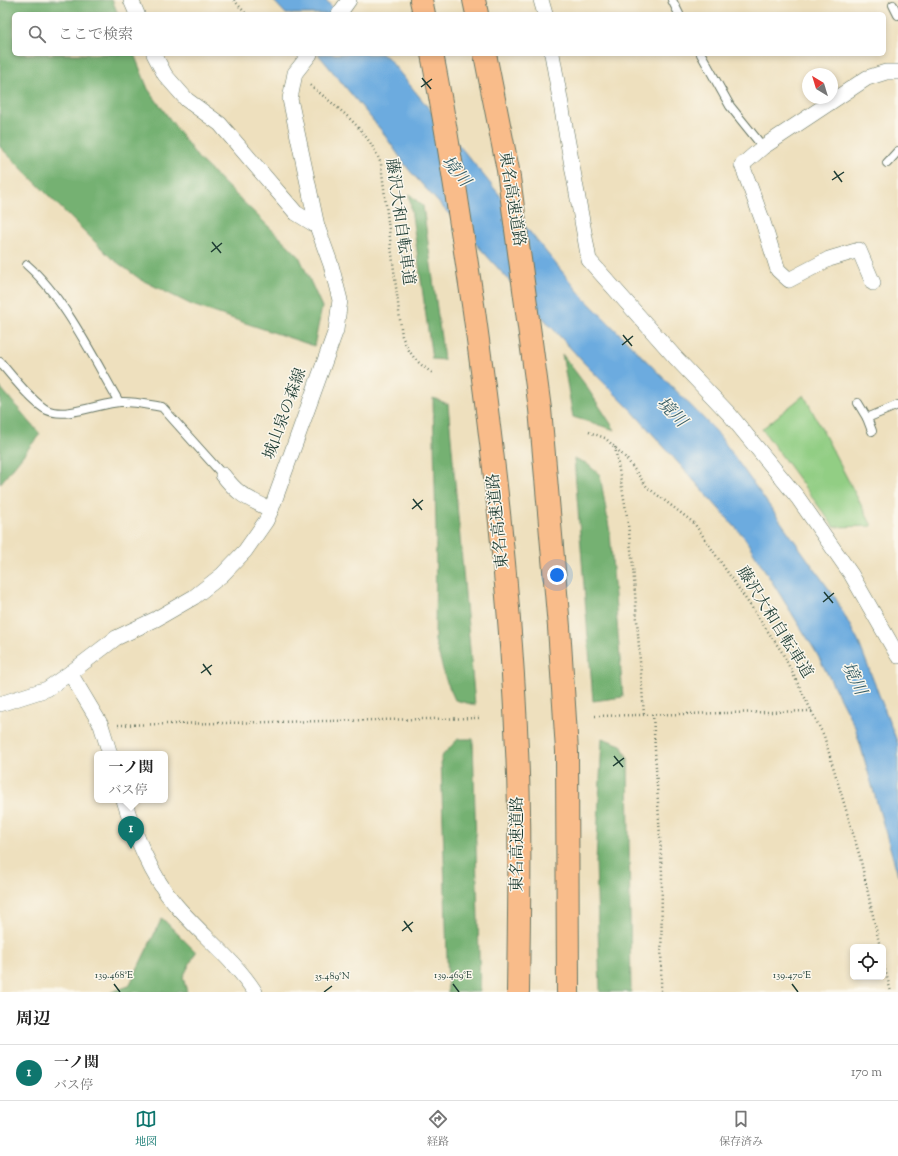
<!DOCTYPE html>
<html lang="ja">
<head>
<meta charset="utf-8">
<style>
  :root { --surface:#fff; --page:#f6f6f6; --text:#222; --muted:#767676; --line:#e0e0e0; --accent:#0f766e }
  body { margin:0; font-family:"Sorts Mill Goudy","Noto Serif JP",serif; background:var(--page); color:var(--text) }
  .controls { position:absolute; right:12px; bottom:12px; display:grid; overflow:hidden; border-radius:6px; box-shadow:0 2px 6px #0003 }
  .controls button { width:36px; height:36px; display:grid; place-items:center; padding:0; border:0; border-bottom:1px solid var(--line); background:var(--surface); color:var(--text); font:20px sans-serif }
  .compass { position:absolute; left:802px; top:68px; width:36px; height:36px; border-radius:50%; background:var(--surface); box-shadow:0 2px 6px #0003; rotate:322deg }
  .you { position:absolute; left:557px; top:575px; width:14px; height:14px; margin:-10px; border:3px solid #fff; border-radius:50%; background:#1a73e8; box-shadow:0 0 0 6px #1a73e833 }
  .badge { display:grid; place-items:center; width:26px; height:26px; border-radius:50%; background:var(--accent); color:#fff; font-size:13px; font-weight:700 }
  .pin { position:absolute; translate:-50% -33px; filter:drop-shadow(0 1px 2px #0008) }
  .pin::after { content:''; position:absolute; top:21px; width:14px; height:12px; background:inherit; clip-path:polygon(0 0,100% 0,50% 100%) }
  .popup { position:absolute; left:94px; top:751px; width:74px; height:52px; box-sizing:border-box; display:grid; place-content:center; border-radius:6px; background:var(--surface); filter:drop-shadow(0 1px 3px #0005); font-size:13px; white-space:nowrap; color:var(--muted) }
  .popup b { font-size:15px; color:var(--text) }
  .popup::after { content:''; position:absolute; left:50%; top:100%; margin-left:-8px; border:8px solid transparent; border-top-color:var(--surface) }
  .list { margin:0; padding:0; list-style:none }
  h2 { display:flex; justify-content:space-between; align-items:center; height:52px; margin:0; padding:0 16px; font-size:17px }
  h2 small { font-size:13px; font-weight:400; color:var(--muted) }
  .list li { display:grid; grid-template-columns:26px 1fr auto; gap:12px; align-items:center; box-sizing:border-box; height:56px; padding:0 16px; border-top:1px solid var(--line) }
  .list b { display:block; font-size:15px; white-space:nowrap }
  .list p { margin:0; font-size:13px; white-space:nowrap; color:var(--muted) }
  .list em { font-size:13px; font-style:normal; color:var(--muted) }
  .icon { flex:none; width:22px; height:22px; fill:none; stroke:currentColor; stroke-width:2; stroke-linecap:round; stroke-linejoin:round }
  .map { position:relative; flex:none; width:898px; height:992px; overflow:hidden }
  .search { position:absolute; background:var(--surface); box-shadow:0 2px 6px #0003; left:12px; right:12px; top:12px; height:44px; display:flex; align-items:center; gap:10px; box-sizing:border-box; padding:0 14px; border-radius:6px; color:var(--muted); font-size:15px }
  .sheet { height:108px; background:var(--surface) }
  nav { display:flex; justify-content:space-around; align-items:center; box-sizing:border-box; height:56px; border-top:1px solid var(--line); background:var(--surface); font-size:11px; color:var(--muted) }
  nav a { display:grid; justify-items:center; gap:2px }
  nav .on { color:var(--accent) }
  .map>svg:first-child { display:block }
  .green { fill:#92ce84; stroke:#58865c }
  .forest { fill:#75b172; stroke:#4a7753 }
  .water { fill:#6cabdf; stroke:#46748a }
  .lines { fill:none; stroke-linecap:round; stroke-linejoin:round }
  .lane-casing { stroke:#677664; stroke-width:10 }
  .street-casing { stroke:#677664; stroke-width:16 }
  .highway-casing { stroke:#677664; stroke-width:24 }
  .path { stroke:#677664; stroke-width:2.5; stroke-dasharray:1 3; stroke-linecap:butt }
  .lane { stroke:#fff; stroke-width:8 }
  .street { stroke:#fff; stroke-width:15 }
  .highway { stroke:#f9bc8a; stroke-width:22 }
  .ticks { fill:none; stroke:#1f3d34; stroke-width:1.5 }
  .labels { text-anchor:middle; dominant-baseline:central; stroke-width:3; stroke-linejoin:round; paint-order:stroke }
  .street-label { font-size:16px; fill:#1f3d34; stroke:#fbf7ec }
  .water-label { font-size:17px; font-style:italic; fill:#365e67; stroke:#fbf7ec }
  .ticks-label { font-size:10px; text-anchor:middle; fill:#1f3d34; stroke:#fbf7ec; stroke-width:3; stroke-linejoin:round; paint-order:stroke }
</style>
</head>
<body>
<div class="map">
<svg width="898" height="992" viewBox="0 0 898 992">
  <rect width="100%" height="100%" fill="#fbf7ec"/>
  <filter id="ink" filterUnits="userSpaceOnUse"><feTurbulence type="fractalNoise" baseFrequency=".025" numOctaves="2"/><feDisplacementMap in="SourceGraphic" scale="8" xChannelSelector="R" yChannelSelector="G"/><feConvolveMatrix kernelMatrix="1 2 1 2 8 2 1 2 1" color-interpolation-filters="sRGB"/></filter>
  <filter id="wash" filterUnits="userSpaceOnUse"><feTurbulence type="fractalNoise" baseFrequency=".012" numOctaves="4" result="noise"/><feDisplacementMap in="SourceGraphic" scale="16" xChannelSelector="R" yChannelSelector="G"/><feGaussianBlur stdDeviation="0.9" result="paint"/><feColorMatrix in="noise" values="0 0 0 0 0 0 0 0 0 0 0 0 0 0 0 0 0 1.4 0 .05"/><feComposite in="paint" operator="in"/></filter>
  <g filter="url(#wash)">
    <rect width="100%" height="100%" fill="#eee0be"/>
    <path class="green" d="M804,395L872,526L834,527L762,429Z"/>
    <g class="forest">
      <path d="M0,0H112L118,14H14V54H134L148,89L198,158L299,256L322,307L314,346L192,305L140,279L110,257L0,147Z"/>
      <path d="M409,194L423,206L444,360L432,359Z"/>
      <path d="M562,354L584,383L615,430L573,417Z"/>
      <path d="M0,387L40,434L0,484Z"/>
      <path d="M433,398L448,404L475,705L455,700L446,680L435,641L436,530Z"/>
      <path d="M574,458L586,463L600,475L610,533L623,697L593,701Z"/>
      <path d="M602,738L621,745L628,759L631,992H600L596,862Z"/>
      <path d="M458,739H473L480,992H448L441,757Z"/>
      <path d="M162,918L196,952L183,977L187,992H111L129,986Z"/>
    </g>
    <g class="water">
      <path d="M273,0H326L338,14H286Z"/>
      <path d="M318,54H381L387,57L582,296L716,431L836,599L859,643L898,744V875L855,727L816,652L744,537L633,412L584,363L409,170L381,130Z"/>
    </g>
  </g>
  <g filter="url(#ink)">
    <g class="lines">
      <defs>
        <g id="lane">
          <path d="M672,0L679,14"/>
          <path d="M893,5L898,15"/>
          <path d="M701,54L730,106L763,147"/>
          <path d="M887,163L898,151"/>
          <path d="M27,265C64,297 94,359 119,402"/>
          <path d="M0,362C11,375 33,403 47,410C66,419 101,403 120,402C133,401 149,405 162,407L223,475"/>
          <path d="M858,403L867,418L898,405"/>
          <path d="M867,418L872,431"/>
        </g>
        <g id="street">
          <path d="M131,0L137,14"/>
          <path d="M541,0L545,14"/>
          <path d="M339,14L349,0"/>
          <path d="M154,54L165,75L187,100L220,124L296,213L317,226"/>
          <path d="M552,54L589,260L675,357L730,415L798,498L851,574L898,656"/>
          <path d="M873,283L859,250L829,259L789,280L778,270L762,219L742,165L763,147L867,78L886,72H898"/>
          <path d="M223,475C241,498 247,497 271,510"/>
          <path d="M70,673L101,725L110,754"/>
          <path d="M0,704L47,689L70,673L116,638L156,619L194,597L222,575L245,551L266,521L271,510L336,330L340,300L331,265L317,226L290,99L295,73L310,54"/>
          <path d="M124,800C134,833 152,878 175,904C201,935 233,958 255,992"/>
        </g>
        <g id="highway">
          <path d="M421,0L424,14"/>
          <path d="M474,0L477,14"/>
          <path d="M432,54C449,139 461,225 474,311C494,457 511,603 517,750C521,831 519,912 518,992"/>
          <path d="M485,54L508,170L540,409L559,627L567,751L568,992"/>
        </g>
      </defs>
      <use href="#lane" class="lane-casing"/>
      <use href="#street" class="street-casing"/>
      <use href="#highway" class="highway-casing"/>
      <g class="path">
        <path d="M234,0L246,14"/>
        <path d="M310,85C340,110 367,128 381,164L402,336C409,353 416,363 433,373"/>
        <path d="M589,432L605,438L626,458L647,487L694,523L782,652L824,736L860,857L880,947"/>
        <path d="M615,447L627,516L633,566L644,715"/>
        <path d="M653,714L662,873L661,992"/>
        <path d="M595,716L812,711"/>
        <path d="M118,725L480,718"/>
        <path d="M883,962L891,992"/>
      </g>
      <use href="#lane" class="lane"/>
      <use href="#street" class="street"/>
      <use href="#highway" class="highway"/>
    </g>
  </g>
  <path class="ticks" d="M422,78L431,89M421,87L432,79M834,171L842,182M832,180L844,172M212,242L221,253M211,252L222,243M623,335L632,346M622,345L633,336M413,499L422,510M412,509L423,500M824,592L833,603M823,602L834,593M203,664L211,675M201,673L212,665M614,756L623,767M613,766L624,758M404,921L412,932M402,931L413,922M114,984L120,992M453,984L459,992M792,984L798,992M324,992L332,986"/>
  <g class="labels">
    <g class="street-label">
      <text transform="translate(511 199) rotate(81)">東名高速道路</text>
      <text transform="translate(399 222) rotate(82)">藤沢大和自転車道</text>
      <text transform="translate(286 414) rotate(-70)">城山泉の森線</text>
      <text transform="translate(499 521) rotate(-96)">東名高速道路</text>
      <text transform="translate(774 623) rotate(58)">藤沢大和自転車道</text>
      <text transform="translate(518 844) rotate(-90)">東名高速道路</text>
    </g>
    <g class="water-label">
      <text transform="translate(455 172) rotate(50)">境川</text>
      <text transform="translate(671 413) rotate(45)">境川</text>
      <text transform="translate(853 679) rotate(64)">境川</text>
    </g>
  </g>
  <g class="ticks-label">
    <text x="114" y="978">139.468°E</text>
    <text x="453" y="978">139.469°E</text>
    <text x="792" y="978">139.470°E</text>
    <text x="332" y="979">35.489°N</text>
  </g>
</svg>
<div class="controls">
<button><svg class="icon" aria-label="locate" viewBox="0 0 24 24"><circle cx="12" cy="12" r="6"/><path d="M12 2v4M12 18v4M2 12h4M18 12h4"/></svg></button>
</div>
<svg class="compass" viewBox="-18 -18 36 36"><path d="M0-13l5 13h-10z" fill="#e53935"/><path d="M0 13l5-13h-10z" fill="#767676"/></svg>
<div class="you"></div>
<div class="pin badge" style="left:131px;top:849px">1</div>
<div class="popup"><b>一ノ関</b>バス停</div>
<div class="search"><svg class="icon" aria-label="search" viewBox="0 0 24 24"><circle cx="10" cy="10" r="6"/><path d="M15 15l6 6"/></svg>ここで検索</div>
</div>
<section class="sheet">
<h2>周辺<small></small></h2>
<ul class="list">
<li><span class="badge">1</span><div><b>一ノ関</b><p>バス停</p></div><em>170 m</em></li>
</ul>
</section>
<nav>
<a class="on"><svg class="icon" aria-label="map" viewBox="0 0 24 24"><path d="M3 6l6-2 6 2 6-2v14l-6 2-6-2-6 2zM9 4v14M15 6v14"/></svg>地図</a>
<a><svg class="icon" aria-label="directions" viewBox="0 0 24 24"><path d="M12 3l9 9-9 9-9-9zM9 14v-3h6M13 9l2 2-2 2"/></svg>経路</a>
<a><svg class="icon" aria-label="saved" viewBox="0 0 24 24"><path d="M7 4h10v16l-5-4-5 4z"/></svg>保存済み</a>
</nav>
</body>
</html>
